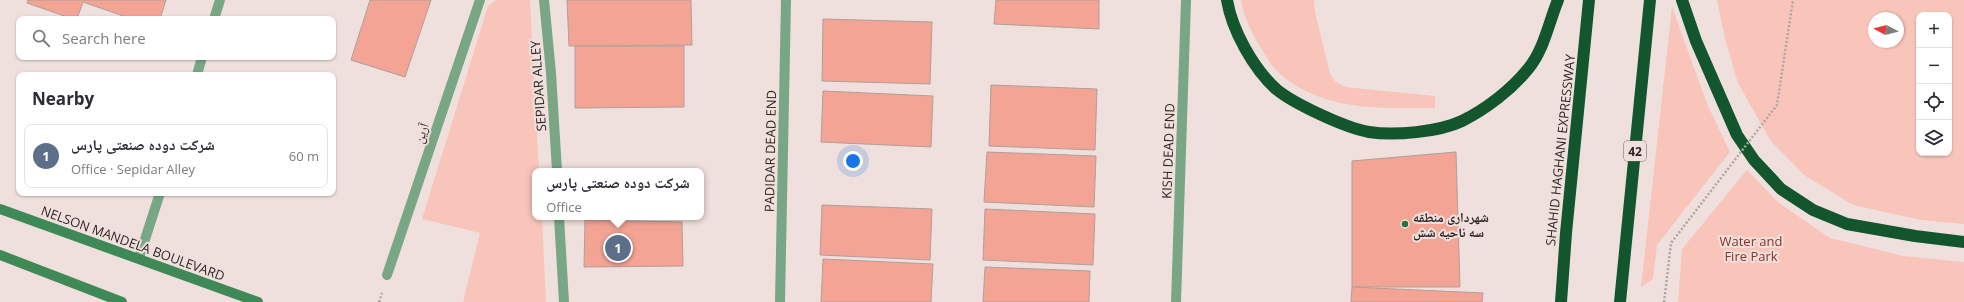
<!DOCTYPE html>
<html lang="en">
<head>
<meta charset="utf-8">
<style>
  :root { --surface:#fff; --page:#f7f7f7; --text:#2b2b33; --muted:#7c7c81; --line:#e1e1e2; --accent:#b45309 }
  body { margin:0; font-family:"Open Sans","Noto Naskh Arabic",sans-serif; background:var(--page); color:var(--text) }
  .controls { position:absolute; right:12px; top:12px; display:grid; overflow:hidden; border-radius:8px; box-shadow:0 1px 3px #0004 }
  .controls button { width:36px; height:36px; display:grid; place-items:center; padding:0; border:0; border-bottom:1px solid var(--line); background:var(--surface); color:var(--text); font:20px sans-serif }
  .compass { position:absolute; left:1868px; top:12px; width:36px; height:36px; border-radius:50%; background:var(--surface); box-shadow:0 1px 3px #0004; rotate:277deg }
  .you { position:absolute; left:853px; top:161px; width:14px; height:14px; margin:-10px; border:3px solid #fff; border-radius:50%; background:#1a73e8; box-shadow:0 0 0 6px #1a73e833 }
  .badge { display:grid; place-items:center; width:26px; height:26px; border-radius:50%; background:var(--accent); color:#fff; font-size:13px; font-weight:700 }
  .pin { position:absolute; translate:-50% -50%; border:2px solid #fff; box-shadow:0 1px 4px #0006 }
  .popup { position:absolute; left:532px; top:168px; width:172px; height:52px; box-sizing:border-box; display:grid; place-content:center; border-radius:8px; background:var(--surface); filter:drop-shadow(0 1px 3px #0005); font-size:13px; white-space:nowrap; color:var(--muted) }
  .popup b { font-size:15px; color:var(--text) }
  .popup::after { content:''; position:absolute; left:50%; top:100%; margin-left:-8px; border:8px solid transparent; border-top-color:var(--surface) }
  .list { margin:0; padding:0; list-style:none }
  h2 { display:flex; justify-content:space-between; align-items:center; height:52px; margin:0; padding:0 16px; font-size:17px }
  h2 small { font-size:13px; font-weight:400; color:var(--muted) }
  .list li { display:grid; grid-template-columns:26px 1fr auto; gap:12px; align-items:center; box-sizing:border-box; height:64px; margin:0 8px 8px; padding:0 8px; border:1px solid var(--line); border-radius:8px }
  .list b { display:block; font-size:15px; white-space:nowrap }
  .list p { margin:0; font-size:13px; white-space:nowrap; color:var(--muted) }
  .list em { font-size:13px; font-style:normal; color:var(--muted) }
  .icon { flex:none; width:22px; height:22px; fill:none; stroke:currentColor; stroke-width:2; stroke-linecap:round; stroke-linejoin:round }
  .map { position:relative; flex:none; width:1964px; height:302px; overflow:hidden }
  .search { position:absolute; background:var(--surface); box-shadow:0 1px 3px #0004; left:16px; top:16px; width:320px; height:44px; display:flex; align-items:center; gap:10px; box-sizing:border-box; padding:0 14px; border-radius:8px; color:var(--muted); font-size:15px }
  .panel { position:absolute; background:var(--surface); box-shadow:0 1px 3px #0004; left:16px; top:72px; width:320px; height:124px; border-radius:8px }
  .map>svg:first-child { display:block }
  .green { fill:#f9c5ba; fill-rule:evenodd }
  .building { fill:#f3a495; stroke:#ae9f9b }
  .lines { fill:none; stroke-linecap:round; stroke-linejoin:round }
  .path { stroke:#b1a4a2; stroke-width:2.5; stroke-dasharray:2 2; stroke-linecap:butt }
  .street { stroke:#79a785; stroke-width:10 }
  .secondary { stroke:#3f8957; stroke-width:10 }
  .highway { stroke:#13562e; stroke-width:12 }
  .path-bridge { stroke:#b1a4a2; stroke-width:2.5; stroke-dasharray:2 2; stroke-linecap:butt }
  .poi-dot { fill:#247241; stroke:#f0e0dd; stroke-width:1.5 }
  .labels { text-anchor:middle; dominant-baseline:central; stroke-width:4; stroke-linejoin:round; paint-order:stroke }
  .shield { fill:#f0e0dd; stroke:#675e5c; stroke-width:1 }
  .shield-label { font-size:12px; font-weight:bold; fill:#2c2625 }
  .street-label { font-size:13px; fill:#2c2625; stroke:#f0e0dd }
  .poi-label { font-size:13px; font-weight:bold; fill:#2c2625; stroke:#f0e0dd; text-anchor:start }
  .park-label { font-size:13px; fill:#8b3022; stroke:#f0e0dd }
</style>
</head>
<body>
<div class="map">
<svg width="1964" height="302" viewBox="0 0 1964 302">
  <rect width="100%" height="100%" fill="#f0e0dd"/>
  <g class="green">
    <path d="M496,0H530L539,171H535V217H542L546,302H463L480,233L422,219L488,6Z"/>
    <path d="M1241,0H1314L1315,12L1330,74L1336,82L1345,87L1435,96V108C1380,109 1315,111 1274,68C1270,63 1266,56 1262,50C1253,35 1243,17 1241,0Z"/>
    <path d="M1717,0H1964V224L1921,220L1853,205L1804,175L1770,140L1738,83L1725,39ZM1919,15H1949V153H1919ZM1874,18H1898V42H1874Z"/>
    <path d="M1672,7L1708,106L1730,152L1657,245L1653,279L1641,287Z"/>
    <path d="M1747,170L1779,203L1830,238L1903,256L1964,262V302H1678L1682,249Z"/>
  </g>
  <g class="building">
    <path d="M28,0H166L160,19H132L83,2L77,19H73L27,3Z"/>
    <path d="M370,0H431L405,77L351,60Z"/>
    <path d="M567,0H691L692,45L569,46Z"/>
    <path d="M996,0H1099V29L994,24Z"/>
    <path d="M823,19L932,22L930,84L822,81Z"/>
    <path d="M575,46H684V107L575,108Z"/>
    <path d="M991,85L1097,89L1095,150L989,146Z"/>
    <path d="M823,91L933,96L931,147L821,142Z"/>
    <path d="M987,152L1096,156L1094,207L984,202Z"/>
    <path d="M1456,152L1460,287H1352V161Z"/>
    <path d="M822,205L932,209L930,260L820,255Z"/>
    <path d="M985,209L1095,214L1093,265L983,260Z"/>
    <path d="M585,220L682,222L683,266L584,267Z"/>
    <path d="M823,259L933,264L931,302H821Z"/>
    <path d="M985,267L1090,271L1089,302H983Z"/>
    <path d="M1352,287L1483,293L1482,302H1351Z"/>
  </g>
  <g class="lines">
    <g class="path">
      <path d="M379,302L382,293"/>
      <path d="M1664,302L1666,286"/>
    </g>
    <g class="street">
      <path d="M544,0L551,73L557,171"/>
      <path d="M214,19L220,0"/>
      <path d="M197,75L202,57"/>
      <path d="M559,217L564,302"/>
      <path d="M139,258L160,193"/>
      <path d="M387,275L480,0"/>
      <path d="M780,302L786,0"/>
      <path d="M1176,302L1186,0"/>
    </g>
    <g class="secondary">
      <path d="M0,209L258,302"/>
      <path d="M0,255L122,302"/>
    </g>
    <g class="highway">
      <path d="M1227,0C1232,30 1253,68 1276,89C1294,104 1346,128 1369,132C1394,136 1439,132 1462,121C1486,109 1511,90 1528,69C1544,50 1549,22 1558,0"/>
      <path d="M1682,0L1696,41L1737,135L1754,160L1781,189L1813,210L1847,224L1915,236L1964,242"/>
      <path d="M1561,302L1566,233L1589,0"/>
      <path d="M1620,302L1650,0"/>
    </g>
    <path class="path-bridge" d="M1666,286L1671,243L1777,105L1793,0"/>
  </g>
  <circle class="poi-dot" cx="1405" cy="224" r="4"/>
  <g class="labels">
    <rect class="shield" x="1624" y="141" width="22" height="20" rx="3"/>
    <g class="shield-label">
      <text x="1635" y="151">42</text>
    </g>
    <g class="street-label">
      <text transform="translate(538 86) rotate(-94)">SEPIDAR ALLEY</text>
      <text transform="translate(421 133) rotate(-72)">آرین</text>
      <text transform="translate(1560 150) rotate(-84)">SHAHID HAGHANI EXPRESSWAY</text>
      <text transform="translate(770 151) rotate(-89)">PADIDAR DEAD END</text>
      <text transform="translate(1168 151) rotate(-88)">KISH DEAD END</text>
      <text transform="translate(133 243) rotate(20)">NELSON MANDELA BOULEVARD</text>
    </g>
    <g class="poi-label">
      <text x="1413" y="217">شهرداری منطقه<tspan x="1413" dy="15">سه ناحیه شش</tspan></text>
    </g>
    <g class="park-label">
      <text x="1751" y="241">Water and<tspan x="1751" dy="15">Fire Park</tspan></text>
    </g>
  </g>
</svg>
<div class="controls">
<button>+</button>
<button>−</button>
<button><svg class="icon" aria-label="locate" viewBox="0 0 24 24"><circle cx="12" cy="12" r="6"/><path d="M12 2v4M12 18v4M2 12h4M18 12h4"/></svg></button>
<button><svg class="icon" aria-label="layers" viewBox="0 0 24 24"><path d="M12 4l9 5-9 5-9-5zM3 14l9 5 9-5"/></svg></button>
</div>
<svg class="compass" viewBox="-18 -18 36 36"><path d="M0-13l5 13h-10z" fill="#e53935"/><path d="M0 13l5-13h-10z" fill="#7c7c81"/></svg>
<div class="you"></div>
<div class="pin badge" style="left:618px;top:248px;background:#5c6f8a">1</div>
<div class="popup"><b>شرکت دوده صنعتی پارس</b>Office</div>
<div class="search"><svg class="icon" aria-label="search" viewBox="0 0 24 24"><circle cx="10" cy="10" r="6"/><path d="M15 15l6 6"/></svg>Search here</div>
<section class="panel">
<h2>Nearby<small></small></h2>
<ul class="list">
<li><span class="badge" style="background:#5c6f8a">1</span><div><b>شرکت دوده صنعتی پارس</b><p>Office · Sepidar Alley</p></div><em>60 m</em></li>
</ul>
</section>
</div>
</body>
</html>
